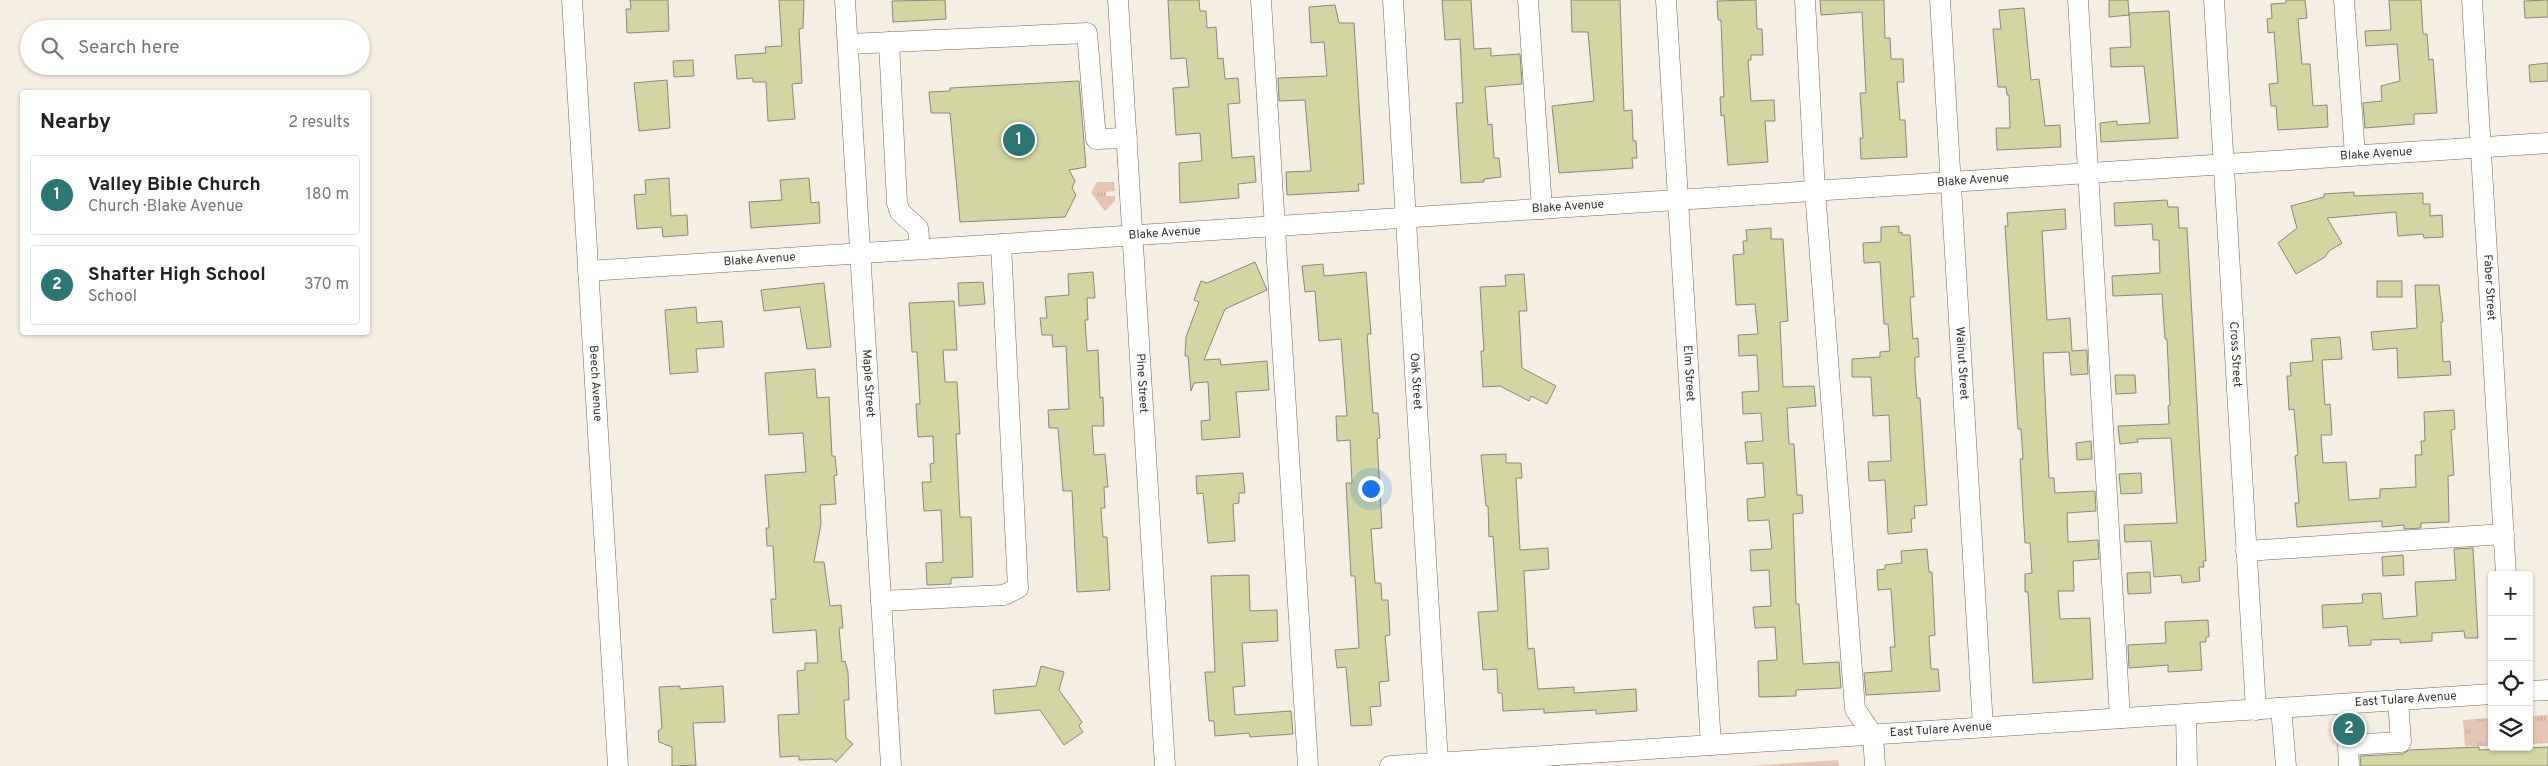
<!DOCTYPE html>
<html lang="en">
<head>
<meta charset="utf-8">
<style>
  :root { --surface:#fff; --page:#f6f6f6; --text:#222; --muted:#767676; --line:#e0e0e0; --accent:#2d7674 }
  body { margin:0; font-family:Overpass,sans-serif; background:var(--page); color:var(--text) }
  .controls { position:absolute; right:15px; bottom:15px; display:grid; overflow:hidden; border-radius:5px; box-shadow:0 1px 4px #0004 }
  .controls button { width:45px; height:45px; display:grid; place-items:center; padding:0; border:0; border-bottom:1px solid var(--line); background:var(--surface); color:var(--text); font:25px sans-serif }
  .you { position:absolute; left:1370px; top:488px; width:18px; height:18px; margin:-12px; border:4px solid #fff; border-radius:50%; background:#1a73e8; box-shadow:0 0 0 8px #1a73e833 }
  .badge { display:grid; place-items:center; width:32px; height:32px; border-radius:50%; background:var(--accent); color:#fff; font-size:16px; font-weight:700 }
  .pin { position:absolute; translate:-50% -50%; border:2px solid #fff; box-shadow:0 1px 5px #0006 }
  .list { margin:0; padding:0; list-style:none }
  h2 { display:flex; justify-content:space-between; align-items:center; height:65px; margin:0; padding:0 20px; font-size:21px }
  h2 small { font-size:16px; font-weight:400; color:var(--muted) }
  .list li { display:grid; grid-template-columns:32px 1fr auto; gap:15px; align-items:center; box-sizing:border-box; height:80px; margin:0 10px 10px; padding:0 10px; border:1px solid var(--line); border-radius:5px }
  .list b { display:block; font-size:19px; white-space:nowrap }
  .list p { margin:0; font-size:16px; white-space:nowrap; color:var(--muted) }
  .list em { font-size:16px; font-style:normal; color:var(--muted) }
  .icon { flex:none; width:28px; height:28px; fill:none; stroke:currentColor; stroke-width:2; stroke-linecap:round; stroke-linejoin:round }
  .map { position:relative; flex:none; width:2548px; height:766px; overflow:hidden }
  .search { position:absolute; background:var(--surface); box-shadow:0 1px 4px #0004; left:20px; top:20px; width:350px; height:55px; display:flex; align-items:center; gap:12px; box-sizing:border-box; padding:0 18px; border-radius:28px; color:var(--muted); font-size:19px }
  .panel { position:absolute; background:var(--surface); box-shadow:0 1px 4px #0004; left:20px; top:90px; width:350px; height:245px; border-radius:5px }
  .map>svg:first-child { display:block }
  .grass { fill:url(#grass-tufts) }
  .building { fill:#d3d6a2; stroke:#88897d }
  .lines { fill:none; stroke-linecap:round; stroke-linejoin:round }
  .minor-casing { stroke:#6d695d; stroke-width:21 }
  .minor { stroke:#fff; stroke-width:20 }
  .labels { text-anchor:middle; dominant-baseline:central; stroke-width:5; stroke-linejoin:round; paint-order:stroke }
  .street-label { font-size:12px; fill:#34322d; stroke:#fefcf7 }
</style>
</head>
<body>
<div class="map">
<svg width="2548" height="766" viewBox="0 0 2548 766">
  <defs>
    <pattern id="grass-tufts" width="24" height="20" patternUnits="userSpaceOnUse" patternTransform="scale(1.25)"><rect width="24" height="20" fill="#e7c5b3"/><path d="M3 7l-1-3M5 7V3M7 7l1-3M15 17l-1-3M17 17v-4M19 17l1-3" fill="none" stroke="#c7aa9a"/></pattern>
  </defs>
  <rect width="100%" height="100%" fill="#f4efe2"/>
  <g class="grass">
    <path d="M1097,182H1114L1115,191L1106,192V196H1115V201L1105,211L1091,193Z"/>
    <path d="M2548,715V743L2529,744V716Z"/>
    <path d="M2492,718V746H2465L2463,720Z"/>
    <path d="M1838,760L1839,766H1749Z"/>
  </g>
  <g class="building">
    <path d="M630,0H668L669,31L627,33L626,9H631Z"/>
    <path d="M779,0H804L803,28L799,29L802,83L792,84L795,119L768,121L766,82H753V78L737,79L735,55L766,53L765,47L782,46Z"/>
    <path d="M945,0L946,19L893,22L892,1Z"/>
    <path d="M1168,0H1199L1200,11H1206L1207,28L1216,27L1218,59L1223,58L1225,79L1238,78L1240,103L1228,104L1232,158L1254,156L1256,182L1238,184L1239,198L1180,203L1179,163L1202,161L1200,133L1176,135L1173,88L1189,87L1186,58L1171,59Z"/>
    <path d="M1442,0H1471L1474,49L1491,48V56L1520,54L1522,84L1485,87L1488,125L1492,124L1494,158H1499L1501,177L1484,179V182L1461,183L1456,103H1463L1460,39L1445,40Z"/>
    <path d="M1571,0H1620L1624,111L1632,110L1633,141H1636L1637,158H1632L1633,168L1559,173L1552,106L1594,101L1588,32H1572Z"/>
    <path d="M1756,0L1757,29H1762L1763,55H1751V60H1748L1751,101L1774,100L1775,121H1765L1768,162L1728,165L1724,115L1721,116L1720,97H1724L1723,75L1721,20H1718L1717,1Z"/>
    <path d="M1820,0H1884L1885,38H1890L1891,59H1903L1904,82H1897L1900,120H1905L1907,157L1861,159L1860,138H1863L1860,93H1866L1862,12L1821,15Z"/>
    <path d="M2109,0H2128L2129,15L2109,17Z"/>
    <path d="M2286,0H2305L2307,18L2298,19L2302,64H2310L2313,106L2327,105L2328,127L2278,130L2276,106H2271L2269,84L2278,83L2274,32L2268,33L2267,19L2272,18L2271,4L2286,3Z"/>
    <path d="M2389,0H2421L2423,34H2427L2429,60L2433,59L2437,113L2414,114V124L2365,128L2363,103L2382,101L2381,86L2400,81L2397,44L2366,46L2365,31L2391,30Z"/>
    <path d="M2548,0V17L2525,18L2524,1Z"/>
    <path d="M1335,5L1339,23H1354L1364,184H1358L1359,191L1287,195L1286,172L1311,171L1305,100L1279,101L1278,78L1327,76L1324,42L1311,43L1309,7Z"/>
    <path d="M2024,8L2031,80L2039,79L2045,126L2060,125L2061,147L1997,150L1996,128H2010L2009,95H2007L2006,87H1998L1993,29H2001L1999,10Z"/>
    <path d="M2169,11L2178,138L2101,142L2100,123L2117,121V125L2150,123L2144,66L2111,67L2110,48L2131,47L2129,13Z"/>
    <path d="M693,60L694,76L674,77L673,61Z"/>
    <path d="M2548,63V81L2530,82L2529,65Z"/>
    <path d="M667,80L670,128L639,131L634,83Z"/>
    <path d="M1079,81L1086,167L1069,170L1075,181L1072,188L1076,195L1065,217L960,222L950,113H931L929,92L950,91V88Z"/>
    <path d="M669,178L671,216L687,215L688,235L663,237L662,227L637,229L634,195L646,194L645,180Z"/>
    <path d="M809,178L811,203L819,202L820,223L751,228L749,202L782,200L780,180Z"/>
    <path d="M2354,192V196L2423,193V204H2430V216L2442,215L2443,237L2424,238L2423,234L2398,236L2396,212L2327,218L2342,243L2329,251L2325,257L2296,274L2278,243L2297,228L2291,206L2324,197V194Z"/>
    <path d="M2167,200L2168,207H2178L2179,228H2187L2206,561H2203L2204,567H2199L2200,581L2182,583L2181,575L2154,577L2151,541L2125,542L2124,525L2177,523L2171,438L2137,439L2138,442L2120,444L2118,426L2169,424L2168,406L2170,405L2167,339H2165L2162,294L2113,296L2112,276L2160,273L2159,240H2153L2152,224L2115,226L2114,203Z"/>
    <path d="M2065,209L2066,229L2042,231L2047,320L2070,318L2072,351L2087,350L2088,374L2071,375L2069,352L2043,353L2049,478H2054L2055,493L2095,491L2096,511L2067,513L2068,542L2098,540L2099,559L2073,561L2074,591H2058L2060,619L2090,618L2093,679L2033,683L2028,592H2025V574L2032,573L2030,543H2025L2020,459H2023L2021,429H2018L2005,226H2008L2007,213Z"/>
    <path d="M1899,226V233L1902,232V235H1910L1914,297H1910L1913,339L1918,338L1919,357H1915V372L1917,398H1920L1927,505L1914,506L1915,518L1911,519L1912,532L1888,534L1885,480L1869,481L1868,462L1891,461L1889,415L1873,416L1871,377H1852V359L1880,357V352L1890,351L1888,324H1884L1880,262L1864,263L1863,243L1881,242V227Z"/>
    <path d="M1771,228V239H1783L1788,321L1780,322L1783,387L1814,386L1816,406L1787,408L1789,444H1794L1797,495H1802L1803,513L1793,514L1796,604H1799L1803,664L1839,662L1841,688L1796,690V696L1759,697L1758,661L1777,660L1775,627L1755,628L1753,607L1771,606L1769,570L1751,571L1750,550L1772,549L1769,520L1748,521L1747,499L1765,497L1763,463L1747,464L1745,442L1763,441L1761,413L1743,414L1742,392L1759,391L1757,355L1739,356L1738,335L1758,334L1755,304L1736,305L1733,255L1744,254L1743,241H1747L1746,230Z"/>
    <path d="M1255,262L1267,290L1225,309L1204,360L1220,359L1221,365L1267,361L1269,390L1236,392L1240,437L1202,440L1201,421L1210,420L1208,382L1194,383L1191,391L1188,356H1185L1186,337L1199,302L1194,300L1201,281L1207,283Z"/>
    <path d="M1323,264L1324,276L1366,272L1371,334H1367L1373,413H1378L1380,438L1377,439L1382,528L1371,529L1375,583H1381L1382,600H1388L1390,635L1385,636L1389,681L1379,682L1381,706L1370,707L1372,725L1351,726L1346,667L1337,668L1335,650L1359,648L1355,576H1351L1346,483H1352L1350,440L1337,441L1336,416H1347L1341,339L1319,341L1315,291L1305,292L1302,266Z"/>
    <path d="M1093,272L1095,298H1087L1088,320H1085L1087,351L1098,350L1100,398L1103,397L1104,426H1092L1094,455L1105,454L1108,487H1104L1105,508H1101L1103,537H1107L1110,590L1077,592L1072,491H1063L1058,428H1049L1048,410L1069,409L1066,346L1053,347L1052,335H1042L1040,318H1047L1045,297L1069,295L1068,274Z"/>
    <path d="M1524,274L1527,311H1519L1522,368L1556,386L1547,404L1531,396L1529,401L1500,386L1483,387L1481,351H1484L1480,287L1506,286L1505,275Z"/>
    <rect x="2377" y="281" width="25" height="16"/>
    <path d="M983,282L985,304L959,306L958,283Z"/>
    <path d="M824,283L831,347L807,349L800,307L764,311L761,290Z"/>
    <path d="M2415,285H2439L2443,322H2441L2443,362L2450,361L2451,375L2398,378L2397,348L2373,350L2371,332L2417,328Z"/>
    <path d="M954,301L957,350H943L945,382H957L960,434H956L960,517H971L973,577L951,578V584L927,585L926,563L943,562L941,510L924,511L922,482H931L930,464L934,463L933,436L918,437L916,404H920L917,352H912L909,303Z"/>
    <path d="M696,307L697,323L722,321L724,347L696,349L698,372L670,374L665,310Z"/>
    <path d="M2340,337L2342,359L2322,360L2325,405L2330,404L2332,435H2321L2323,463L2346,462L2349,500L2380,498V489L2416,487L2415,455H2422L2421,441H2425L2424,412L2454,410L2455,429L2451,430L2454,475L2448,476L2449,522L2421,523V528L2404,529V525L2382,527V521L2297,527L2295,503H2299L2295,456L2298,455L2294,409L2289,410L2287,376H2291L2290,363L2313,361L2311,339Z"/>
    <path d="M815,369L817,398L829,397L832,456H835L837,475L834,476L836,504L820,505L821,524L814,562H824L830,606L841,605L843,628H839L842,662L845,661L848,672L849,700H844L846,738L853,744L836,762L832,759L799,760V756L780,757L778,715L799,714L797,671L805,670V663H818L816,630L773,633L771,599H776L773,546H767L766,528H769L765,475L806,472L803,433L769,435L765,373Z"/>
    <path d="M2115,375H2135L2136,393L2116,394Z"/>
    <path d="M2091,441L2092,459L2077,460L2076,443Z"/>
    <path d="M1506,454V463H1521L1522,478H1516L1520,550L1548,548L1549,569L1524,571L1528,649L1534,648L1538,689L1574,687V693L1636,689L1637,711L1596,714V710L1544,713V709L1503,711L1502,693H1498L1497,669L1483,670L1478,612L1498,611L1493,536L1489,537L1488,506H1486L1481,455Z"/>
    <path d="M1243,473L1245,493H1239V503L1233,504L1235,541L1208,543L1203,493L1197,494L1196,476Z"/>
    <path d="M2141,473L2142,493L2121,494L2119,474Z"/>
    <path d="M2473,548L2478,638H2465L2464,631L2432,633V641L2400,643V639L2371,640V645L2349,646L2347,626L2323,628L2322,605L2363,603L2362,594L2381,593L2383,619L2417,616L2415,582L2456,580L2454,549Z"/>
    <path d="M1927,549L1929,572H1932L1935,635L1929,636L1931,669H1938L1940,691L1866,695L1864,673L1892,671L1890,647H1895L1891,589L1878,590L1877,570L1885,569V565L1902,563L1901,551Z"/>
    <path d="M2403,555L2404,575L2383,576L2382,557Z"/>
    <path d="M2150,572L2151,593L2128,594L2127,573Z"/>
    <path d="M1249,575L1250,611L1277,610L1278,641L1242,643L1245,686L1233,687L1235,715L1291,711L1293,734L1250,737L1249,733L1215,736L1214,721H1209L1205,672H1215L1211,576Z"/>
    <path d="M2208,620L2209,637H2206V642H2200L2202,670L2168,672V665L2129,668L2128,645L2166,643L2165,622Z"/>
    <path d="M1041,666L1064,672L1059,690L1082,722L1079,726L1083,732L1064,745L1040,710L995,714L993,690L1036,686Z"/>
    <path d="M680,686V689L723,686L725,722L693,723L696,765L672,766V747L659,742L658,731L662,728L659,687Z"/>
    <path d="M2479,747V750L2548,747V766H2361L2360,756L2402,754L2409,750Z"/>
  </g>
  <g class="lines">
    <defs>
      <g id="minor">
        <path id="s1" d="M572,0L618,766"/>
        <path id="s2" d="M845,0L891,766"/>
        <path id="s3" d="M1118,0L1165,766"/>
        <path d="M1261,0L1308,766"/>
        <path id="s4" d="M1393,0L1438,763"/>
        <path d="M1528,0L1542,209"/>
        <path id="s5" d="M1666,0L1711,745"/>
        <path d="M1805,0L1815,191L1855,709L1873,735L1875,766"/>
        <path id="s6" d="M1940,0L1983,727"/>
        <path d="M2078,0L2120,718"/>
        <path id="s7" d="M2214,0L2256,710"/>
        <path d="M2344,0L2355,155"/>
        <path id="s8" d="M2472,0L2506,575"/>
        <path d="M889,42L897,203L900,212L918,228L920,249"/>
        <path d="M848,44L1087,33L1096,139L1127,138"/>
        <path id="s9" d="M588,271L2548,143"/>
        <path d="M2246,551L2504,534"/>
        <path d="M881,601L1004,595L1018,588L1001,244"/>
        <path d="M2529,691L2548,690"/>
        <path d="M2281,708L2286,766"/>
        <path d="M2186,714L2187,766"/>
        <path id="s10" d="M1390,766L2492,694"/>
        <path d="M2349,766L2348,745L2401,742L2398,700"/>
      </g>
    </defs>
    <use href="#minor" class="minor-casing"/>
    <use href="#minor" class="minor"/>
  </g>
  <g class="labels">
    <g class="street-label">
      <text stroke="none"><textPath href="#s9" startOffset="1792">Blake Avenue</textPath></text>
      <text stroke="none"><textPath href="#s9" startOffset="1388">Blake Avenue</textPath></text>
      <text stroke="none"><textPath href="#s9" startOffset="982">Blake Avenue</textPath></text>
      <text stroke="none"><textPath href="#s9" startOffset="578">Blake Avenue</textPath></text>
      <text stroke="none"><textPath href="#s9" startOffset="172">Blake Avenue</textPath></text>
      <text stroke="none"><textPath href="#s8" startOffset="288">Faber Street</textPath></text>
      <text stroke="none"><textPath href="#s7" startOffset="355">Cross Street</textPath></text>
      <text stroke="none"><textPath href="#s6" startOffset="364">Walnut Street</textPath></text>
      <text stroke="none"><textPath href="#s5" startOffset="374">Elm Street</textPath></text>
      <text stroke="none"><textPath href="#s4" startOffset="382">Oak Street</textPath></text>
      <text stroke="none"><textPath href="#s1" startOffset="384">Beech Avenue</textPath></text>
      <text stroke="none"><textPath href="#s2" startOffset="384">Maple Street</textPath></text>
      <text stroke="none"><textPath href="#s3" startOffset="384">Pine Street</textPath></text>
      <text stroke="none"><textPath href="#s10" startOffset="1018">East Tulare Avenue</textPath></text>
      <text stroke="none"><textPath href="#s10" startOffset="552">East Tulare Avenue</textPath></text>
    </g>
  </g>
</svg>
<div class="controls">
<button>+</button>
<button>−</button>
<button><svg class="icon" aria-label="locate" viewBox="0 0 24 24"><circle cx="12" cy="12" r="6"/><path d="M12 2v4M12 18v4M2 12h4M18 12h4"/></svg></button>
<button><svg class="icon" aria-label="layers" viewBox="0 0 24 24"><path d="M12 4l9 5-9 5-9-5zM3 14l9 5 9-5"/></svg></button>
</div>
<div class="you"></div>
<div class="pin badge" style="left:1019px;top:140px">1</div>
<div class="pin badge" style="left:2349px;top:729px">2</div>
<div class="search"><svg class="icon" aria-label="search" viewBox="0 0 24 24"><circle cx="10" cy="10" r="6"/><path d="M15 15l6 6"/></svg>Search here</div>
<section class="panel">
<h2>Nearby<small>2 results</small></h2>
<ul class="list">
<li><span class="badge">1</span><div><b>Valley Bible Church</b><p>Church · Blake Avenue</p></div><em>180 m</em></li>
<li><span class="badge">2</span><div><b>Shafter High School</b><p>School</p></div><em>370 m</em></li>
</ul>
</section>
</div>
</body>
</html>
